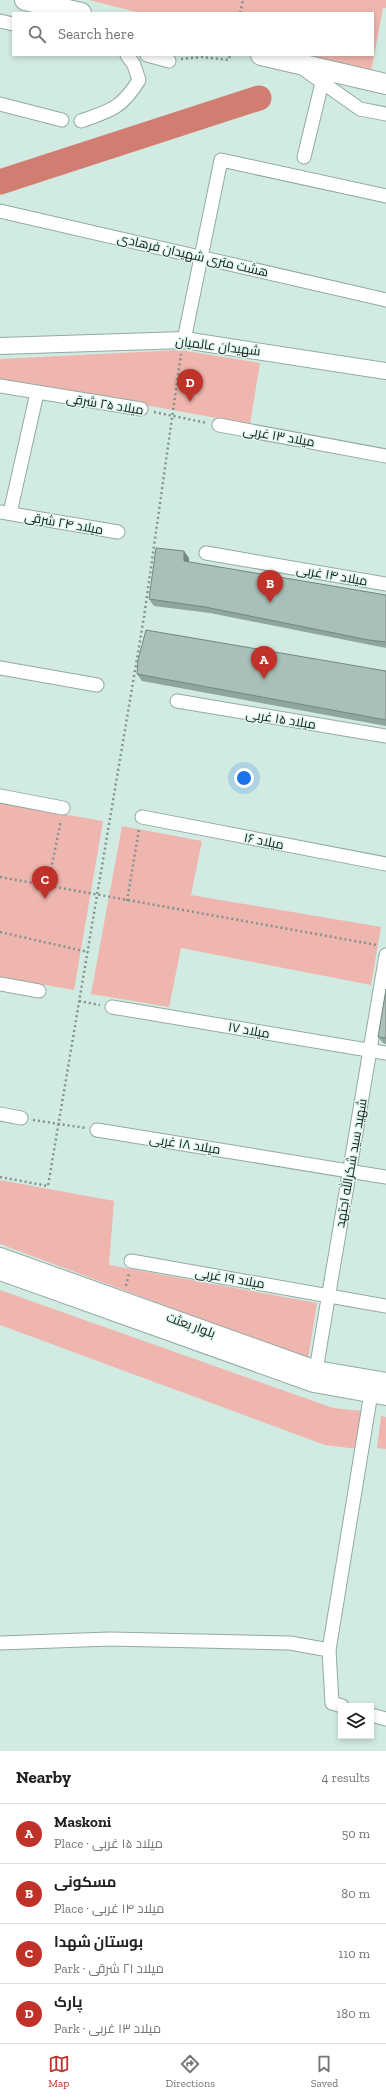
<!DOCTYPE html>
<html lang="en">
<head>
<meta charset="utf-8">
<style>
  :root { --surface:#fff; --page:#f2f2f2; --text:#202124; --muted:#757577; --line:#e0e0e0; --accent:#bf3129 }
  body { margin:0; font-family:"Zilla Slab",Cairo,serif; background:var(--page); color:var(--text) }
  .controls { position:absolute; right:12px; bottom:12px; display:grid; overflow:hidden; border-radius:0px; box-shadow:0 2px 6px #0003 }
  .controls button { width:36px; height:36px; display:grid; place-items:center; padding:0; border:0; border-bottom:1px solid var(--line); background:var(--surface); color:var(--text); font:20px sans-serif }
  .you { position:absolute; left:244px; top:778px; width:14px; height:14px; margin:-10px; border:3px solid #fff; border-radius:50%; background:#1a73e8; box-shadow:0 0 0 6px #1a73e833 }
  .badge { display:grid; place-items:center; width:26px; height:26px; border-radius:50%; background:var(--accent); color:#fff; font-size:13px; font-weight:700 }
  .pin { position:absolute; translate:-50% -33px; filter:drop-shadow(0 1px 2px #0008) }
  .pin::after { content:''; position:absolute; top:21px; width:14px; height:12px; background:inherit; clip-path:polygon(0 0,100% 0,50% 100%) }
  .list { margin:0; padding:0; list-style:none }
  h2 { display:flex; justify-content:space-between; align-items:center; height:52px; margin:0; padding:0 16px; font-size:17px }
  h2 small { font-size:13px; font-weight:400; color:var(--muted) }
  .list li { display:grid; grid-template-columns:26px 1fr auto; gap:12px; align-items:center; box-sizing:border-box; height:60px; padding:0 16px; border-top:1px solid var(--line) }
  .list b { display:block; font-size:15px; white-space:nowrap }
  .list p { margin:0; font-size:13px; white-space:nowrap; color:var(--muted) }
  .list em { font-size:13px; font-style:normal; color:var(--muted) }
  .icon { flex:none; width:22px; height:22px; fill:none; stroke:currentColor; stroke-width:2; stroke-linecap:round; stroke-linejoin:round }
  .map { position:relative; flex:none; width:386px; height:1751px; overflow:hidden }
  .search { position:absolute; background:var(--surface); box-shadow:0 2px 6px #0003; left:12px; right:12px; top:12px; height:44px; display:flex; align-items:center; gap:10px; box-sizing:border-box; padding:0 14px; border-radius:0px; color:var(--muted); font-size:15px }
  .sheet { height:292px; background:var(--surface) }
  nav { display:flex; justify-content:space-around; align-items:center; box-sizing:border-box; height:56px; border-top:1px solid var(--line); background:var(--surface); font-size:11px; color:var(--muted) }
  nav a { display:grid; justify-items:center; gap:2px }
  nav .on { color:var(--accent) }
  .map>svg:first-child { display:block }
  .green { fill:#eeb6ae }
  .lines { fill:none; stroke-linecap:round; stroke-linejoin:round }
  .river { stroke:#d17d72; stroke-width:25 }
  .minor-casing { stroke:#93aaa2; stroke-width:15 }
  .tertiary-casing { stroke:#93aaa2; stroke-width:18 }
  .secondary-casing { stroke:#93aaa2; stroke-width:20 }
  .primary-casing { stroke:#93aaa2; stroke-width:22 }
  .path { stroke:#81938c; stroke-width:2.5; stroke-dasharray:2 3; stroke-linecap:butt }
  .minor { stroke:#fff; stroke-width:13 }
  .tertiary { stroke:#fff; stroke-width:16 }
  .secondary { stroke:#fff; stroke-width:18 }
  .primary { stroke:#fff; stroke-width:20 }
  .wall { fill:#90a59e }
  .shaded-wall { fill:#768681 }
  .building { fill:#a8c0b8; stroke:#768681 }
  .labels { text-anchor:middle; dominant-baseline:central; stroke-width:3; stroke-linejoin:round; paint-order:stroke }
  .street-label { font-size:13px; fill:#151e1b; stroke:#dff8ef }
</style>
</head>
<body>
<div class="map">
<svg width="386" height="1751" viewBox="0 0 386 1751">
  <rect width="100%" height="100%" fill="#d2ebe2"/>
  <g class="green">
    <path d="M89,0H386V8H383L371,72L303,55H373V13H140Z"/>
    <path d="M180,350L260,363L250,424L0,379V359Z"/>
    <path d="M0,803L103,821L74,990L0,977Z"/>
    <path d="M122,826L202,841L191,895L381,927L371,985L181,948L169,1007L91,994Z"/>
    <path d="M0,1180L114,1201L109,1265L317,1303L308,1359L0,1244Z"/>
    <path d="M0,1290L333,1408L363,1411L357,1449L325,1445L0,1325Z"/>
    <path d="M381,1416L386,1417V1449L377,1448Z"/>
  </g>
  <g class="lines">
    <path class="river" d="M0,182L259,98"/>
    <defs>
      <g id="minor">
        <path d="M0,21L13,24"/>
        <path d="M147,55L169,61"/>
        <path d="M302,68L360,109L386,114"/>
        <path d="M0,104L62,120"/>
        <path d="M81,121C110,111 122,108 139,80L134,65L127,55"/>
        <path d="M304,157L322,83"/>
        <path d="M0,211L386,300"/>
        <path d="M184,340L221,160L386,196"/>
        <path d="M0,386L141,409"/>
        <path d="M219,425L386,456"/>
        <path d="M0,512L118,532"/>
        <path d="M10,513L37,393"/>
        <path d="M206,553L386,584"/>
        <path d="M0,668L97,685"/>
        <path d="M177,701L386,736"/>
        <path d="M0,796L63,808"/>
        <path d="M142,817L386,864"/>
        <path d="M0,984L39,991"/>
        <path d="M112,1007L386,1053"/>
        <path d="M0,1114L21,1118"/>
        <path d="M97,1130L386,1177"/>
        <path d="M131,1261L386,1306"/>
        <path d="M316,1370L386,955"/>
        <path d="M0,1643L110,1639L290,1643L329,1650L371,1393"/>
        <path d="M329,1650L332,1703L342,1706"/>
        <path d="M371,1715L386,1719"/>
      </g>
      <path id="tertiary" d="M0,346L184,340L386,371"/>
      <g id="secondary">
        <path d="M0,1257L316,1370L386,1382"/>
        <path d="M0,1271L314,1383L386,1396"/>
      </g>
      <g id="primary">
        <path d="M25,0L81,13"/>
        <path d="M261,55L386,84"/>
      </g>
    </defs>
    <use href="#minor" class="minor-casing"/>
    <use href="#tertiary" class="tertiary-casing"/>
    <use href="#secondary" class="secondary-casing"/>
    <use href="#primary" class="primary-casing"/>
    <g class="path">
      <path d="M240,13L243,0"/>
      <path d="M181,59L202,57L229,60L230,55"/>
      <path d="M154,412L207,423"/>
      <path d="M0,877L377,945"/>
      <path d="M48,884L61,820"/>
      <path d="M127,901L139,829"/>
      <path d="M0,932L88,952"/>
      <path d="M79,1001L100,1005"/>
      <path d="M33,1120L86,1128"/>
      <path d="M0,1177L48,1186L144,617L181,354"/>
      <path d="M126,1286L129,1273"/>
    </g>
    <use href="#minor" class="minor"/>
    <use href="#tertiary" class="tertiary"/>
    <use href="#secondary" class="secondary"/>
    <use href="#primary" class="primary"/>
  </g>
  <g class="wall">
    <path d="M189,558V562L386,595V648L210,613L154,606L149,599Z"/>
    <path d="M386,671V726L142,681L137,674Z"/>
    <path d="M386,989V1044L383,1043L378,1037Z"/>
  </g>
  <path class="shaded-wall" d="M184,551L189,558V568L184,561Z"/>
  <g class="building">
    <path d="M156,548L184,551V561L386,595V642L369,640L205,607L149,599Z"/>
    <path d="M146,630L386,671V720L137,674L138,660Z"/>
    <path d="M386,989V1038L378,1037Z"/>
  </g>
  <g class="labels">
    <g class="street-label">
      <text transform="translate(193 255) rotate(13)">هشت متری شهیدان فرهادی</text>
      <text transform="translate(218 346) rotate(7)">شهیدان عالمیان</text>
      <text transform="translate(105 404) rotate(9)">میلاد ۲۵ شرقی</text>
      <text transform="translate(279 436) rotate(10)">میلاد ۱۳ غربی</text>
      <text transform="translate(64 523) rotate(10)">میلاد ۲۴ شرقی</text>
      <text transform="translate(332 575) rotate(10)">میلاد ۱۴ غربی</text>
      <text transform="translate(281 719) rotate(9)">میلاد ۱۵ غربی</text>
      <text transform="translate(264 841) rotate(11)">میلاد ۱۶</text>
      <text transform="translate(249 1030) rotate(10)">میلاد ۱۷</text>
      <text transform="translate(185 1144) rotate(9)">میلاد ۱۸ غربی</text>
      <text transform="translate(351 1163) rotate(-80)">شهید سید شکرالله اجتهد</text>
      <text transform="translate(230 1278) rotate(10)">میلاد ۱۹ غربی</text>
      <text transform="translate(191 1325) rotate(20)">بلوار بعثت</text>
    </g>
  </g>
</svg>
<div class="controls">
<button><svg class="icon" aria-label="layers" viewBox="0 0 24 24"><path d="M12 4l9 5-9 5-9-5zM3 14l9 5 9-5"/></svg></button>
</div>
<div class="you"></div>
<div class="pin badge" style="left:264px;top:679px">A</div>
<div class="pin badge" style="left:270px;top:603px">B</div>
<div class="pin badge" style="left:45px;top:899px">C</div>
<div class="pin badge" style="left:190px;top:402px">D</div>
<div class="search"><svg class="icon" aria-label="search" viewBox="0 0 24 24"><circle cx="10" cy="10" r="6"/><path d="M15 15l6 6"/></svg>Search here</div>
</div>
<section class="sheet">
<h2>Nearby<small>4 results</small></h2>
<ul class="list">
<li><span class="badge">A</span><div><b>Maskoni</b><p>Place · میلاد ۱۵ غربی</p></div><em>50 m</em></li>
<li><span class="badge">B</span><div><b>مسکونی</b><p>Place · میلاد ۱۴ غربی</p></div><em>80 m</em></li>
<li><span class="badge">C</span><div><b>بوستان شهدا</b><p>Park · میلاد ۲۱ شرقی</p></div><em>110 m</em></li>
<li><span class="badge">D</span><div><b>پارک</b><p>Park · میلاد ۱۳ غربی</p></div><em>180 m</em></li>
</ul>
</section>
<nav>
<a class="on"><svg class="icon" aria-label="map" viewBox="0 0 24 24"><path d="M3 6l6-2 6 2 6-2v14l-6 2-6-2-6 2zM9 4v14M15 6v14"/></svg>Map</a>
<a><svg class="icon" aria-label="directions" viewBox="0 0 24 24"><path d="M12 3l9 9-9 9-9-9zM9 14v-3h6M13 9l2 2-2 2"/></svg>Directions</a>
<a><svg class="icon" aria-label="saved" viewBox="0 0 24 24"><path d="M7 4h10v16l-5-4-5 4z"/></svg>Saved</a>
</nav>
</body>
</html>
